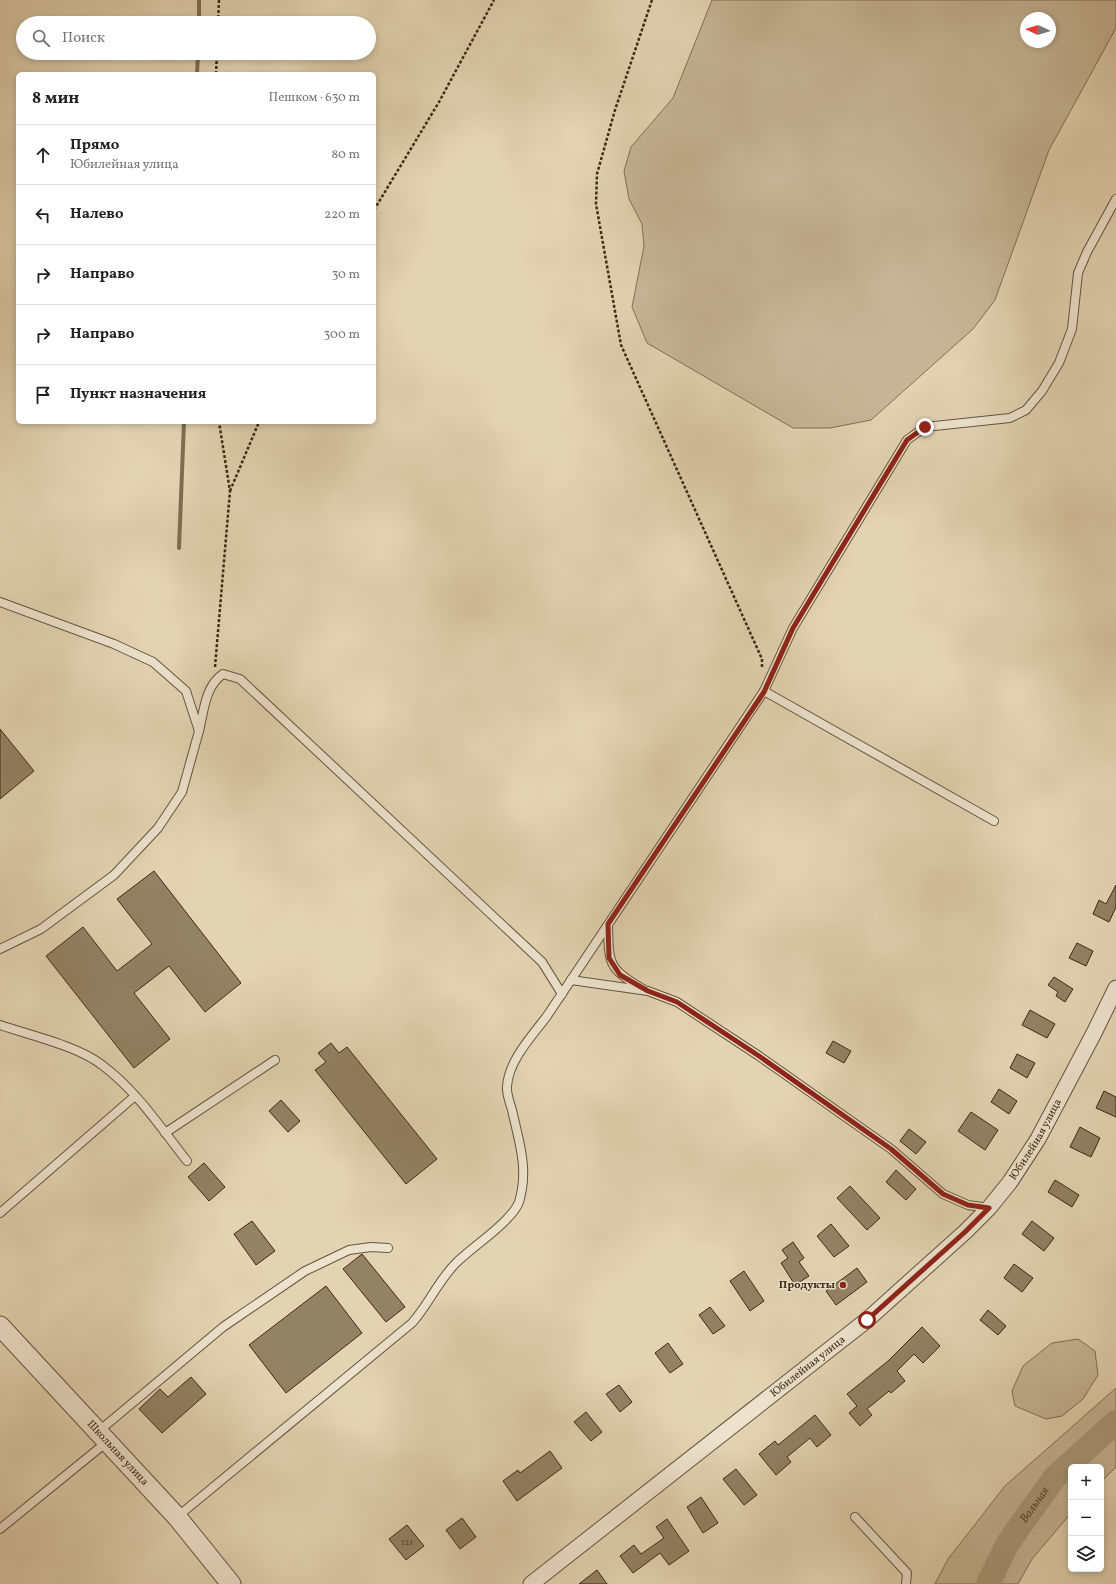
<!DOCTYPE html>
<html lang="ru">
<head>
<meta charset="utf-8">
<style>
  :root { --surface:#fff; --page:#f2f2f2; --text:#222; --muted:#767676; --line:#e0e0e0 }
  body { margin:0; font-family:Vollkorn,serif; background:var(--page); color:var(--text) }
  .controls { position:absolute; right:12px; bottom:12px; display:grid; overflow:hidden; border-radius:6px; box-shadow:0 2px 6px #0003 }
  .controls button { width:36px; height:36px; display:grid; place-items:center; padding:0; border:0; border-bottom:1px solid var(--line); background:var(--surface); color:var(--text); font:20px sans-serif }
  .compass { position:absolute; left:1020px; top:12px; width:36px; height:36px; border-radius:50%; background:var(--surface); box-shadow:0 2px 6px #0003; rotate:274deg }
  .stop { position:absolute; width:12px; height:12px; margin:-9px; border:3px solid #8f2418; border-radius:50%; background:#fff }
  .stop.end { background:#8f2418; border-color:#fff; box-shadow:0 1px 4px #0008 }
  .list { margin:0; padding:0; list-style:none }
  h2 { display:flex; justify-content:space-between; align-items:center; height:52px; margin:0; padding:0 16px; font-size:17px }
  h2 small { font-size:13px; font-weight:400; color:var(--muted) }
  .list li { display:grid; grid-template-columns:26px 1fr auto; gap:12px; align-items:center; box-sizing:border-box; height:60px; padding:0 16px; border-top:1px solid var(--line) }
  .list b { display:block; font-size:15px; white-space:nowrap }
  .list p { margin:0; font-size:13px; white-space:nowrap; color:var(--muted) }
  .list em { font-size:13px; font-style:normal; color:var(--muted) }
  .icon { flex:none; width:22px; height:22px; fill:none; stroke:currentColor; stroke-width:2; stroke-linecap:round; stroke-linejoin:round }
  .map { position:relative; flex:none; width:1116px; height:1584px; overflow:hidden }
  .search { position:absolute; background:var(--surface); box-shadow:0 2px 6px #0003; left:16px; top:16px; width:360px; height:44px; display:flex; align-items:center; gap:10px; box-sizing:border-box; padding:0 14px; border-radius:22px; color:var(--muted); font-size:15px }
  .panel { position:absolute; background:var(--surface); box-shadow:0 2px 6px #0003; left:16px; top:72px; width:360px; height:352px; border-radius:6px }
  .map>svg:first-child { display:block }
  .green { fill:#c6b697; stroke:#817055; fill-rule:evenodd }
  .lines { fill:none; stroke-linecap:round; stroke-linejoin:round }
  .stream { stroke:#7e6d52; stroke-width:4 }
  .river { stroke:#aa9a7c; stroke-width:24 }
  .building { fill:#928266; stroke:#3c2a13 }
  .service-casing { stroke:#66543b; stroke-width:10 }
  .minor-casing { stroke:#66543b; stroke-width:17 }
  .tertiary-casing { stroke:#66543b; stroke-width:21 }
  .path { stroke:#3c2a13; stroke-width:2.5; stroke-dasharray:3 2; stroke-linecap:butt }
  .service { stroke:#ece2cd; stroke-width:8 }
  .minor { stroke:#ece2cd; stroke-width:15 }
  .tertiary { stroke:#ece2cd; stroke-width:19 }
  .route { stroke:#8f2418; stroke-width:5 }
  .poi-dot { fill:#8f2418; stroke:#ece2cd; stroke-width:1.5 }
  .labels { text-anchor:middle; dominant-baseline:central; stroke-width:3; stroke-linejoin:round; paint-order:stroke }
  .number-label { font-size:9px; fill:#524028 }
  .street-label { font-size:11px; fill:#3c2a13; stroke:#ece2cd }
  .poi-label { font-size:11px; font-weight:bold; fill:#3c2a13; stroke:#ece2cd; text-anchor:end }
  .water-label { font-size:12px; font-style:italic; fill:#58462d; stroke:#ece2cd }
</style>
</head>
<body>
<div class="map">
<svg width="1116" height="1584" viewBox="0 0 1116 1584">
  <rect width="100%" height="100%" fill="#e2d3b2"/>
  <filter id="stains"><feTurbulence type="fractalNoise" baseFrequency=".005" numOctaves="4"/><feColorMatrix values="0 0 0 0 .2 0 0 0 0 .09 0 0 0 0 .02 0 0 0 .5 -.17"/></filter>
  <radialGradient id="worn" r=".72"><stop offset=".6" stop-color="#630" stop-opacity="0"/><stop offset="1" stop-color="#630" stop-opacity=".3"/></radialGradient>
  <g class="green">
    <path d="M712,0H1116V28L1049,150L995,300L973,329L871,420L830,428H793L647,343L632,307L644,246L642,224L629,199L624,171L631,147L673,98ZM1026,18H1050V42H1026Z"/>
    <path d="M1078,1339L1095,1351L1098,1375L1083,1399L1062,1416L1046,1419L1015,1406L1012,1391L1023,1366L1052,1343Z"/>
    <path d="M1116,1388V1467L1101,1482V1467H1071V1513L1032,1559L1018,1584H935L948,1559L1005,1486Z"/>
  </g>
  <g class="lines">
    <g class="stream">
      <path d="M199,23V0"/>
      <path d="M197,74L198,53"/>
      <path d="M179,548L184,422"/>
    </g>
    <path class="river" id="s1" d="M988,1584L1008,1543L1055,1477L1116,1422"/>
  </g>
  <g class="building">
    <path d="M0,729L34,771L0,799Z"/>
    <path d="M154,871L241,983L205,1012L169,966L134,993L170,1039L134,1068L46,956L83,927L117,971L152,944L117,899Z"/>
    <path d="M1116,885V907L1109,922L1093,914L1099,900L1106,904Z"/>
    <path d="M1077,943L1093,951L1086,966L1069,958Z"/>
    <path d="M1054,977L1073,989L1065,1002L1056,996L1058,992L1048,985Z"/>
    <path d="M1030,1010L1055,1024L1047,1038L1022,1025Z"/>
    <path d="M833,1041L851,1051L844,1063L826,1053Z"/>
    <path d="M331,1043L339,1053L347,1047L437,1159L406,1184L315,1070L326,1062L318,1053Z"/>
    <path d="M1017,1054L1035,1063L1027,1078L1010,1068Z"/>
    <path d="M999,1089L1017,1101L1009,1114L991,1102Z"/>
    <path d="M1104,1091L1116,1097V1117L1096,1108Z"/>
    <path d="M281,1100L300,1121L288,1132L269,1111Z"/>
    <path d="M971,1112L998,1130L985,1150L958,1131Z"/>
    <path d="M1080,1127L1100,1138L1091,1157L1070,1147Z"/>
    <path d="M909,1129L926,1142L916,1154L900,1141Z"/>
    <path d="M204,1163L225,1187L209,1201L188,1177Z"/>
    <path d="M896,1170L916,1189L906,1200L886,1182Z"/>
    <path d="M1055,1180L1079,1195L1072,1207L1048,1192Z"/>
    <path d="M850,1186L880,1218L867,1230L837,1198Z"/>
    <path d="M252,1221L275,1251L256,1265L234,1234Z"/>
    <path d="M1032,1221L1054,1238L1044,1251L1022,1234Z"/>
    <path d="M831,1224L849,1246L834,1257L817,1236Z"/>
    <path d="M793,1242L804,1258L799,1262L809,1276L795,1285L781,1263L788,1258L782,1250Z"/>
    <path d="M362,1254L405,1307L386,1322L343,1269Z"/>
    <path d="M1014,1264L1033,1278L1022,1292L1004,1278Z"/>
    <path d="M857,1268L867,1282L836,1305L826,1291Z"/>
    <path d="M744,1271L764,1301L750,1311L730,1281Z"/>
    <path d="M326,1286L362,1333L286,1393L249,1345Z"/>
    <path d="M710,1307L725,1326L713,1334L699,1315Z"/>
    <path d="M988,1310L1006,1326L998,1335L980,1320Z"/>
    <path d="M922,1327L940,1346L923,1363L914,1354L897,1371L905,1381L891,1393L889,1391L867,1409L872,1415L860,1426L849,1413L857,1406L847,1394L888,1361Z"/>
    <path d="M668,1343L683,1364L670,1373L655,1353Z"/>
    <path d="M191,1377L206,1394L162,1433L139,1409L160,1389L168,1397Z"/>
    <path d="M619,1385L632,1402L620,1412L606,1394Z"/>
    <path d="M586,1412L602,1432L591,1441L574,1422Z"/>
    <path d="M815,1415L831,1435L817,1447L810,1438L787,1457L791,1462L776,1475L759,1454L775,1441L778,1445Z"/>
    <path d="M550,1451L562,1468L517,1501L503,1481L518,1470L520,1473Z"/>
    <path d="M736,1469L757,1495L744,1505L723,1479Z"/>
    <path d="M701,1497L718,1523L703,1533L687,1507Z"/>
    <path d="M462,1518L476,1537L460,1549L446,1530Z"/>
    <path d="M667,1519L689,1551L669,1565L660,1553L633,1573L620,1556L634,1545L641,1554L664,1538L656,1527Z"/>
    <path d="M407,1525L424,1546L406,1560L389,1539Z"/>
    <path d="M597,1570L607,1584H579Z"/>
  </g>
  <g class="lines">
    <defs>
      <g id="service">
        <path d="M0,602L114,644L153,662L186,691L199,731L182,792L158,828L114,875L41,929L0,949"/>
        <path d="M764,691L994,821"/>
        <path d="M199,731C204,711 205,686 223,674L240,679L542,962L562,994"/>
        <path d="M608,925C609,965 608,968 643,989"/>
        <path d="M571,980L648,991L677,1002L759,1056L891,1149L943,1194L968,1205L989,1208"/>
        <path d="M0,1025C29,1035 78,1046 102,1065C136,1090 161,1128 187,1161"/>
        <path d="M165,1133L275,1060"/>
        <path d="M0,1213L135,1096"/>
        <path d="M99,1431L223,1327L305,1271L349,1250L371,1247L388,1248"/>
        <path d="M177,1517L412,1323C429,1304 438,1281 456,1263C472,1247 512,1221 519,1202C529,1169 519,1142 512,1110C510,1103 506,1093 507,1086C509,1060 532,1036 547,1016L764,691L793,628L907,440L925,427L1010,418L1026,410L1042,391L1059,363L1072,329L1078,273L1087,252L1116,199"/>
        <path d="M855,1517L907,1573L906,1584"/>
        <path d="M0,1529L108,1441"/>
      </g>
      <g id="minor">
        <path id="s2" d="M531,1584L867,1320L965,1232L989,1208L1010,1182L1038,1139L1094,1033L1116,988"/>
      </g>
      <g id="tertiary">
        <path id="s3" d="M0,1326L177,1517L231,1584"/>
      </g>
    </defs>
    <use href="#service" class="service-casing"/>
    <use href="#minor" class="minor-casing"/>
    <use href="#tertiary" class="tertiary-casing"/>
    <g class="path">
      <path d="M652,0L615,110L597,174L596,204L621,345L762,659V669"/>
      <path d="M218,23L219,0"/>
      <path d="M216,74L217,53"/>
      <path d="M374,210L439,102L494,0"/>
      <path d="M230,491L259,422"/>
      <path d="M215,667L230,491L219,422"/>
    </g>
    <use href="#service" class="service"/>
    <use href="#minor" class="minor"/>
    <use href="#tertiary" class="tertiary"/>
  </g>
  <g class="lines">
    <path class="route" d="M867,1320L965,1232L989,1208L968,1205L943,1194L891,1149L759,1056L677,1002L648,991L620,975L609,958L608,924L764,692L793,628L907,440L925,427"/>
  </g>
  <circle class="poi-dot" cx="843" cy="1285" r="4"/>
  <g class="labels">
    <g class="number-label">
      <text x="407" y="1542">121</text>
    </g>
    <g class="street-label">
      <text stroke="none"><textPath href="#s2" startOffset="676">Юбилейная улица</textPath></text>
      <text stroke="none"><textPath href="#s2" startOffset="352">Юбилейная улица</textPath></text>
      <text stroke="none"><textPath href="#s3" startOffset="173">Школьная улица</textPath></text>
    </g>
    <g class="poi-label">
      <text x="835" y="1285">Продукты</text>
    </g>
    <g class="water-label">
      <text stroke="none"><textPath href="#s1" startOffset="92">Вольная</textPath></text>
    </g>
  </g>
  <rect width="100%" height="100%" filter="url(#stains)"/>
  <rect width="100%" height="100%" fill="url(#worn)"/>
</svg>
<div class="controls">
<button>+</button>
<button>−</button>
<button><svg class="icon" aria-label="layers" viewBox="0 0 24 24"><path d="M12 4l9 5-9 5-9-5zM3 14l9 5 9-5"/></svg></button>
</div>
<svg class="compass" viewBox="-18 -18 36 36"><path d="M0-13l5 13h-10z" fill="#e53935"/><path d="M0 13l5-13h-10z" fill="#767676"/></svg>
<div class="stop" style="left:867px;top:1320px"></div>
<div class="stop end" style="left:925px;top:427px"></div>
<div class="search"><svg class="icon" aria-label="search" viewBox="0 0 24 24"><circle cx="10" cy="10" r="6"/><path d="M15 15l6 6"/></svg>Поиск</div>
<section class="panel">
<h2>8 мин<small>Пешком · 630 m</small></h2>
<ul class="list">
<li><svg class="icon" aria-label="ahead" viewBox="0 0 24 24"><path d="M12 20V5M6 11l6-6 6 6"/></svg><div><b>Прямо</b><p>Юбилейная улица</p></div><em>80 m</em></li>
<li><svg class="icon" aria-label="left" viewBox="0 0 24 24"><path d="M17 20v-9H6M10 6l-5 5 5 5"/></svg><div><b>Налево</b></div><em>220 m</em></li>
<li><svg class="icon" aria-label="right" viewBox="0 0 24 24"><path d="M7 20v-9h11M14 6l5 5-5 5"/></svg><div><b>Направо</b></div><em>30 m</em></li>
<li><svg class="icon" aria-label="right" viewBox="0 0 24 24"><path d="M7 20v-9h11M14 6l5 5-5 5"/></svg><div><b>Направо</b></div><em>300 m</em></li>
<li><svg class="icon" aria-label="arrive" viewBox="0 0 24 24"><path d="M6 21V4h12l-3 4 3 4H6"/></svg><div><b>Пункт назначения</b></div></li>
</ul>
</section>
</div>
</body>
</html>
